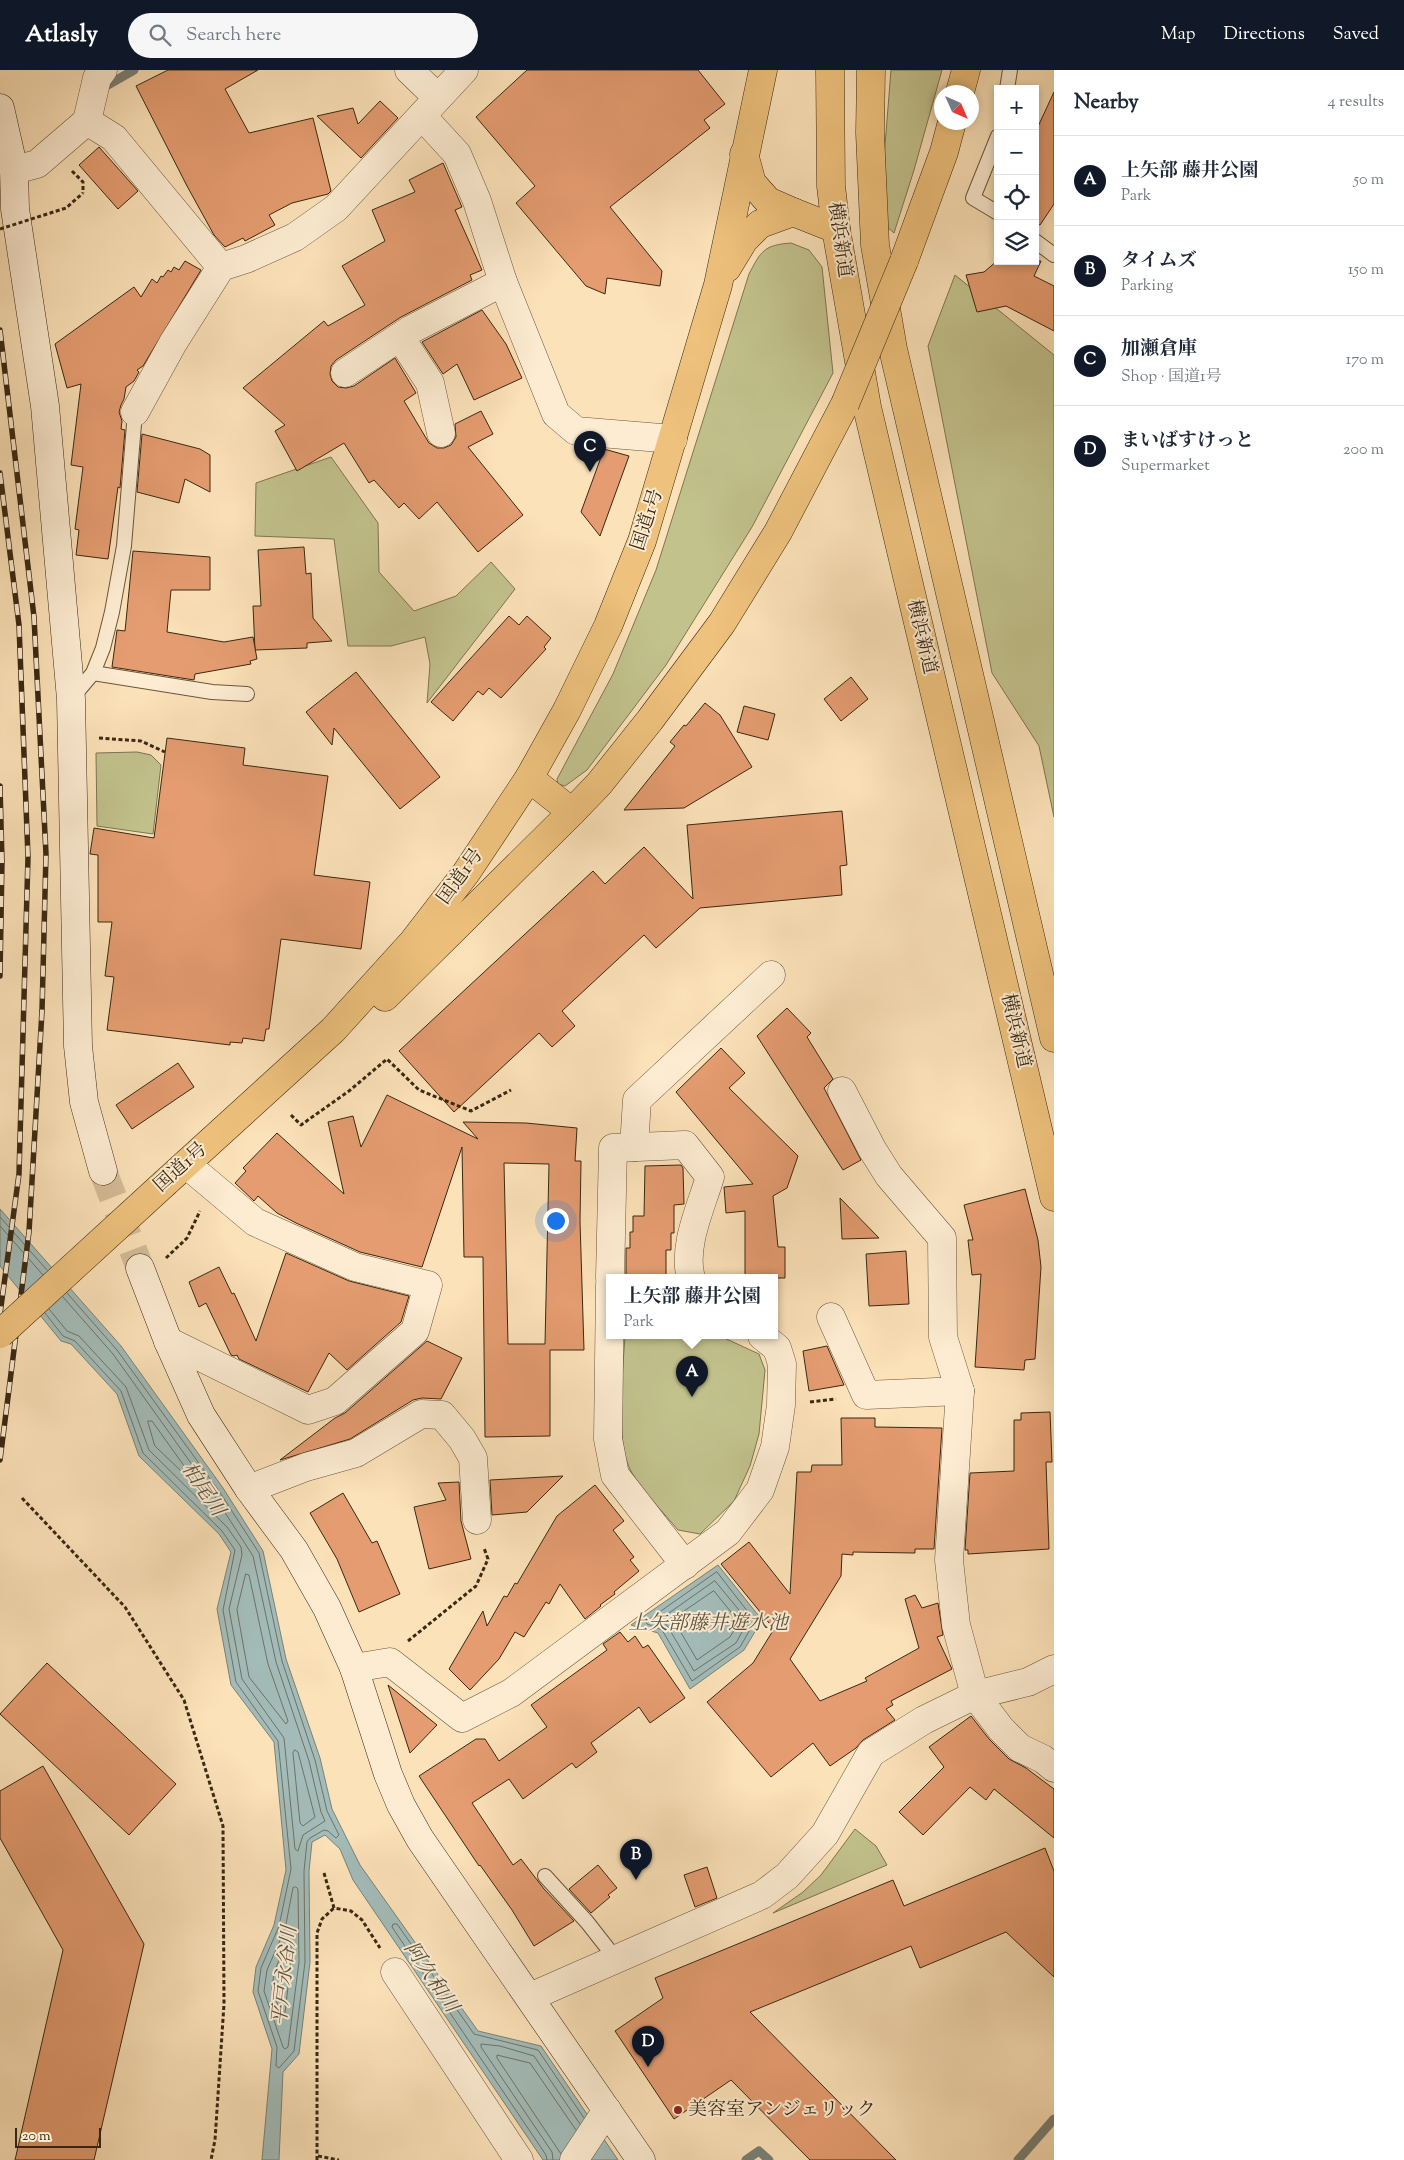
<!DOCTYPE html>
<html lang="en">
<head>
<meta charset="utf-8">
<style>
  :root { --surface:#fff; --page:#f6f6f7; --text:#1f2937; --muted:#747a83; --line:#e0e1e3; --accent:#111827 }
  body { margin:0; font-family:"Sorts Mill Goudy","Noto Serif JP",serif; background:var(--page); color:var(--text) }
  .controls { position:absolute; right:15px; top:15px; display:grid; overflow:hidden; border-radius:0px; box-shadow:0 2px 8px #0003 }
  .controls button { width:45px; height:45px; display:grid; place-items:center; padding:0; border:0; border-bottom:1px solid var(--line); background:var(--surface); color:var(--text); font:25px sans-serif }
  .compass { position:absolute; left:934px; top:15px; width:45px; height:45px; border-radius:50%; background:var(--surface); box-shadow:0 2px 8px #0003; rotate:135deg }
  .scale { position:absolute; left:15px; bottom:12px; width:86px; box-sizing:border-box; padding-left:5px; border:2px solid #392812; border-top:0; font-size:14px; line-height:18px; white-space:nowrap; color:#392812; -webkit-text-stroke:4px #fdecd2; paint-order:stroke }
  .you { position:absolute; left:555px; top:1150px; width:18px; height:18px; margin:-12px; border:4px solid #fff; border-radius:50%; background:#1a73e8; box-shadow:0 0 0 8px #1a73e833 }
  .badge { display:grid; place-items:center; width:32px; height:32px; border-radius:50%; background:var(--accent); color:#fff; font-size:16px; font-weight:700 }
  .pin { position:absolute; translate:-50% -41px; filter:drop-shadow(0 1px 2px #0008) }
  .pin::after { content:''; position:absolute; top:26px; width:18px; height:15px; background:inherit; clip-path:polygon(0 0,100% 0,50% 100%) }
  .popup { position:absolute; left:606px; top:1204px; width:172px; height:65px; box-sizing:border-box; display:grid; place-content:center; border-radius:0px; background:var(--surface); filter:drop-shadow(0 1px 4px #0005); font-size:16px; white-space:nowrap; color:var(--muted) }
  .popup b { font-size:19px; color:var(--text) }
  .popup::after { content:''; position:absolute; left:50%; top:100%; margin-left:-10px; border:10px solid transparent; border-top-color:var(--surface) }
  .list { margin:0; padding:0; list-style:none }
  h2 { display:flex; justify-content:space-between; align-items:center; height:65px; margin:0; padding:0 20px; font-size:21px }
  h2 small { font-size:16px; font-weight:400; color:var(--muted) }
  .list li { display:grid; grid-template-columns:32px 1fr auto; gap:15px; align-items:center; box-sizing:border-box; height:90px; padding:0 20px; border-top:1px solid var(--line) }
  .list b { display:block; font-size:19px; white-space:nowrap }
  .list p { margin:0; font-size:16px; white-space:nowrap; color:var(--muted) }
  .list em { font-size:16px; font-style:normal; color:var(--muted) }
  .icon { flex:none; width:28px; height:28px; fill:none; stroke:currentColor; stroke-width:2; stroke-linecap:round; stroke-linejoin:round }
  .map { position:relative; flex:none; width:1054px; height:2090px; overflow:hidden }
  header { display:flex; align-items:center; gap:30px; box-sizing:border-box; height:70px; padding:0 25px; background:var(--accent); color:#fff }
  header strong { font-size:24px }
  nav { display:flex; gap:28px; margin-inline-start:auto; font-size:18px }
  .search { width:350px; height:45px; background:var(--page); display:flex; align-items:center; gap:12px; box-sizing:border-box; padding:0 18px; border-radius:28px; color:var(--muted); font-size:19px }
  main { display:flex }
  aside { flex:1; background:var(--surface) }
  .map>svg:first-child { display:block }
  .green { fill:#c2c28d; stroke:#7e7550 }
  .water { fill:#a3bcb9; stroke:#798176 }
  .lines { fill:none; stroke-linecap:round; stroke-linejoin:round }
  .shore { stroke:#6e7266; stroke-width:1 }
  .stream { stroke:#798176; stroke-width:9 }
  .building { fill:#e49c70; stroke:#392812; fill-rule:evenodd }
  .secondary-tunnel { stroke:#d5bd98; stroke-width:28; stroke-dasharray:28 14; stroke-linecap:butt }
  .lane-casing { stroke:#6a563c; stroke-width:16 }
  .street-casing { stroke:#6a563c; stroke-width:29 }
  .secondary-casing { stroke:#392812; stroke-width:29 }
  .highway-casing { stroke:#392812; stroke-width:29 }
  .path { stroke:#392812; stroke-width:3; stroke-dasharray:4 2.5; stroke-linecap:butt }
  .lane { stroke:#fdecd2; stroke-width:14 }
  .street { stroke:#fdecd2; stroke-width:28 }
  .secondary { stroke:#fdecd2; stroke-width:28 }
  .highway { stroke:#eec17c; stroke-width:28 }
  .rail-casing { stroke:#392812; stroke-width:5.5 }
  .rail { stroke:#fdecd2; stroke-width:4; stroke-dasharray:11; stroke-linecap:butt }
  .highway-bridge-casing { stroke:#392812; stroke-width:29; stroke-linecap:butt }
  .path-bridge { stroke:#392812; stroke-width:3; stroke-dasharray:4 2.5; stroke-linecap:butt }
  .highway-bridge { stroke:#eec17c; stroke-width:28 }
  .poi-dot { fill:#8f2418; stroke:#fdecd2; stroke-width:2 }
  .labels { text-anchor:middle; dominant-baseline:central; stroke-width:4; stroke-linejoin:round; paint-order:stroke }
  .street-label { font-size:19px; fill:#392812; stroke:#fdecd2 }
  .poi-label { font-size:19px; fill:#392812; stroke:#fdecd2; text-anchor:start }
  .water-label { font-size:20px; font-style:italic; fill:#595444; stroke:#fdecd2 }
</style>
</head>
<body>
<header>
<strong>Atlasly</strong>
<div class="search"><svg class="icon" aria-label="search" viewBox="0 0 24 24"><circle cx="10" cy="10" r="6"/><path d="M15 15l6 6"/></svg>Search here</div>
<nav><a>Map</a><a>Directions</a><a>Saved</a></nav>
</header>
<main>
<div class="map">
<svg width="1054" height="2090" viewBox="0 0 1054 2090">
  <rect width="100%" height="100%" fill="#fce2b9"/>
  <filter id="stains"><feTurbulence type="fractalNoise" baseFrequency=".004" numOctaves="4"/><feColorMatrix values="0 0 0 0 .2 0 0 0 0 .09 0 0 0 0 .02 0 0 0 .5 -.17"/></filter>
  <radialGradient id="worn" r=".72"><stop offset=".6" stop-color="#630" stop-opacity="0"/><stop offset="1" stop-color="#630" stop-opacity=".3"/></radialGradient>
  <g class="green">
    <path d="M891,0H942L914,100L894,163L886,156L882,113Z"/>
    <path d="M791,173L809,180L822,197L833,303L752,457L666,595L587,700L565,716L558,714L557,709L613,604L656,500L749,204C761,181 764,175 791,173Z"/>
    <path d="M955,205L1054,285V747L1039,676L992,603L928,276Z"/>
    <path d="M331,387L378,453L379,502L414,541L456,526L491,492L515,519L427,633L430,594L425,567L391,576H348L334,469L255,466L256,413Z"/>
    <path d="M137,682L151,685L161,695L153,764L97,756L96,683Z"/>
    <path d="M625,1266H720L759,1284L765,1300L759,1364L750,1396L734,1431L700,1464L678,1460C663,1442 644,1423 632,1403C614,1373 623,1301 625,1266Z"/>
    <path d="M855,1759L876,1776L887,1795L773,1843L803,1822L821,1805Z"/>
  </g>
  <g class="water">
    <path d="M0,1139L121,1276L223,1418L263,1481L286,1589L320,1688L332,1739L360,1795L478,1961L541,1976L618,2090H543L353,1810L340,1779L325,1765L312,1772L309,1801L310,1892L299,1984L283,2002L279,2090H262L272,1979L253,1922L256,1897L274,1855L286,1800L274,1672L231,1615L217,1539L231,1482L219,1464L139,1386L117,1324L71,1274L61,1271L0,1196Z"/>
    <path d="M718,1495L762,1550L744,1580L690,1619L658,1563L631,1555Z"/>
  </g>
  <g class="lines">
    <g class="shore">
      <path d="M0,1147L47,1200"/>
      <path d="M0,1156L43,1205"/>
      <path d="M49,1239L67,1261L79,1266L126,1317L149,1380L227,1457L241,1477L242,1485L229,1539L242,1609L284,1668L295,1779L298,1781L303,1765L325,1751L321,1742L309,1691L276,1592L253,1486L213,1424L113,1284L63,1227"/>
      <path d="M45,1243L63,1266L75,1271L121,1321L143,1383L222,1461L235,1480L223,1540L236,1612L278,1671L291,1799L279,1856L261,1898L258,1921L277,1977L276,1996L279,1998L294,1981L305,1892L304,1801L307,1772L310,1768L324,1760L328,1761L336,1768L339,1765L327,1741L315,1690L282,1591L259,1483L219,1421L117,1280L67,1223"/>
      <path d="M148,1351H152L187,1400L186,1403H183L155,1376Z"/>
      <path d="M717,1502L755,1551L740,1577L692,1611L662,1560L647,1554L646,1552Z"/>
      <path d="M246,1504L249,1505L268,1594L288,1651L286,1654L249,1607L237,1540Z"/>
      <path d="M715,1511L748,1551L736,1573L694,1601L668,1557L661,1549Z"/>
      <path d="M714,1521L739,1552L730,1567L697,1590L673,1549Z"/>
      <path d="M295,1680L298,1682L315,1747L303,1756L300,1753L293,1683Z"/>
      <path d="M296,1817L298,1819L299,1892L288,1977L285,1979L283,1977L264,1921L267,1900L285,1859L293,1818Z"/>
      <path d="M289,1873L291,1875V1891L285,1943L282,1945L272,1920L274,1902L286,1874Z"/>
      <path d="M561,2084L497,1988V1985L530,1993L576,2060"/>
      <path d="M547,2090L546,2085L392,1857L393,1854H397L474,1964L538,1980L584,2048"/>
      <path d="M553,2090L552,2082L481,1977V1974L500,1976L534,1986L580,2054"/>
    </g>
    <g class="stream">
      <path d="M106,16L134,0"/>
      <path d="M746,2090L759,2081L769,2090"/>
      <path d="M1018,2090L1054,2049"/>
    </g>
  </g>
  <g class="building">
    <path d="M168,0H258L225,19L249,63L313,48L331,121L328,124L292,133L269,145L275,155L245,171L243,168L225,177L214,165L187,116L136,16Z"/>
    <path d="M527,0H698L725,34L704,50L710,58L610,137L662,201L660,216L607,208L605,224L586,216L516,133L535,116L476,47Z"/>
    <path d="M1054,22V134L1040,155L1035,152V63Z"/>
    <path d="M380,31L398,48L361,88L317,46L353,38L358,54Z"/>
    <path d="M99,77L138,121L118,139L79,95Z"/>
    <path d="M443,93L462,137L455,140L482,200L470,205L472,210L401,247L336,290L331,296L330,304L332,311L338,317L346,318L354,316L395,288L416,323L404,331L429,373L437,378H444L451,375L456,367L455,354L481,341L493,364L468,377L523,445L478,482L437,432L419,449L404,433L399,438L374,410L369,413L344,373L297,401L275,361L285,355L243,318L324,251L328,256L365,235L342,196L385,171L372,140L415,122L409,110Z"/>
    <path d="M185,191L201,200L143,296L137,300L139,302L134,311L126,317L124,329L121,335L119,342L122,351L121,359L125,360L120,418L118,417L108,489L76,485L79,460L75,459L83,397L71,395L81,314L67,318L55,274L134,217L141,227L152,209L157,213L161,206L163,207L168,200L171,202L174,197L179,200Z"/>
    <path d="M997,191H1041L1034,206L1054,216V261L1006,236L977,242L966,205L984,202Z"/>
    <path d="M482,240L506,274L522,308L474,330L457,294L443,304L422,272Z"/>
    <path d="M142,364L200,379L210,385V422L185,409L179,433L137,422Z"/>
    <path d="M604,379L629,386L600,466L581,442Z"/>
    <path d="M304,477L306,504L311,503L313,548L332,571L307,573V578L255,580L253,536H261L258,480Z"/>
    <path d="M133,481L210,487V520H171L167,562L224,572L253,567L257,589L250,591L251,594L195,604L194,610L112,597L117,560L125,561Z"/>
    <path d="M509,546L519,555L527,546L551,568L544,577L546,579L501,628L489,618L483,625L478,621L453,651L431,632Z"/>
    <path d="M356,602L440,707L400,739L334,658L332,675L306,642Z"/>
    <path d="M851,607L868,629L841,651L824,629Z"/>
    <path d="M705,633L720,645L752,697L684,738L624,740L675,676L670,672L684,655L686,656Z"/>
    <path d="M744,636L775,644L768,670L737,662Z"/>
    <path d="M167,668L245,678L243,695L328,706L314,805L370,812L361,879L281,869L269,959H266L264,971L243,968L242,973L230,972V975L107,960L114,907L105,906L112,852H98V785L90,784L94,758L154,768Z"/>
    <path d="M842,741L847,795L840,796L842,825L700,838L656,878L644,865L562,941L575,956L552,977L539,963L454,1042L399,981L593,801L605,814L644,777L693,829L687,755Z"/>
    <path d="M787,938L811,963L807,967L833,1009L824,1018L861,1090L843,1100L757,966Z"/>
    <path d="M721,978L745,1003L729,1018L798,1086L787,1118L773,1126L778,1177H785V1208H745V1141L726,1143L724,1117L753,1114L676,1022Z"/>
    <path d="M178,993L194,1017L132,1059L116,1035Z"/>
    <path d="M387,1025L478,1069L463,1052L526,1053L577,1058L575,1091H581L580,1151L584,1280H550V1366L485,1367L483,1187H464L462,1077L422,1197L360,1182L296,1153L277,1143L258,1126L254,1131L235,1113L246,1101L243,1098L277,1063L344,1124L328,1052L353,1046L361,1077ZM504,1093L549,1094L545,1274H508Z"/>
    <path d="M681,1095L683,1098L684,1134L674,1135V1163H671V1180H666V1208H626V1178H630V1162H633V1146H644L645,1096Z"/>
    <path d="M1025,1119L1038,1170L1041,1197L1035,1289L1025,1290L1024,1300L975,1297L981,1204L972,1205L968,1170H973L964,1135Z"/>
    <path d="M840,1128L879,1168L842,1169Z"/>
    <path d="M906,1181L909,1234L869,1236L866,1184Z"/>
    <path d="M286,1183L349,1211L409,1226L401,1252L347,1300L329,1283L308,1322L239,1289L237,1285L234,1286L231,1285L206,1233L199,1237L189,1212L219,1197L232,1224L234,1223L256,1271Z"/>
    <path d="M427,1271L462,1288L441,1329L422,1328L413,1330L350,1369L280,1390L335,1348L345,1343Z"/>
    <path d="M827,1276L844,1315L809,1321L803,1281Z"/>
    <path d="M1050,1342L1052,1392H1046L1049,1479L968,1484V1480H965L970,1403L1014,1401V1350H1021V1343Z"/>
    <path d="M841,1348H875V1357L942,1358L934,1479H915V1483L853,1482V1485L842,1484L841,1506L790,1589L820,1631L867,1611L865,1608L919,1578L905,1529L915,1525L922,1538L938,1533L943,1565L937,1567L952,1599L891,1631L893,1635L886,1639L895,1650L863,1670L856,1678L830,1696L813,1673L771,1707L707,1632L753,1593L774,1559L721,1494L749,1472L790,1524L797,1402H811L812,1395H842Z"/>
    <path d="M563,1406L527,1442L492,1445L490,1410Z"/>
    <path d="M459,1412L461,1451L471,1489L429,1499L414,1437L446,1430L438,1413Z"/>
    <path d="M595,1415L624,1451L613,1460L634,1487L630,1490L639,1501L614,1522L615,1524L600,1535L601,1536L585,1549L560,1514L549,1534L546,1532L524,1567L515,1562L499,1589L470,1620L449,1599L483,1541L487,1556L504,1526L507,1527L515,1513L517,1514L557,1446Z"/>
    <path d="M343,1423L372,1473L377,1471L400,1524L359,1542L337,1489L310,1443Z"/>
    <path d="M620,1562L628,1572L635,1566L643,1578L648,1575L685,1628L650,1653L639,1637L591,1673L597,1682L576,1698L572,1693L523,1729L509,1709L472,1733L513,1795L521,1789L544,1819L574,1851L534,1876L512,1840L480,1795L479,1796L419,1706L476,1669H485L499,1691L547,1657L531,1635L607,1580L603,1574Z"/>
    <path d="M47,1593L176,1714L129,1765L0,1644Z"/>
    <path d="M388,1615L437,1655L410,1683Z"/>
    <path d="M971,1646L989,1669L1009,1689L1026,1698L1054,1719V1768L994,1719L986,1730L970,1717L923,1765L899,1742L944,1697L929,1677Z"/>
    <path d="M43,1696L144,1874L94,2090H15L63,1880L0,1768V1721Z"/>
    <path d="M1045,1778L1054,1801V1907L1006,1862L920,1898L911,1876L750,1942L896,2090H810L731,2010L674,2049L615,1961L663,1928L655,1908L893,1810L904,1836Z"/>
    <path d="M598,1795L617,1818L608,1825L610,1827L591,1843L569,1819Z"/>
    <path d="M707,1797L717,1828L695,1837L684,1805Z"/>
  </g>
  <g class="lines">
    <path class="secondary-tunnel" d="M103,1101L140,1198"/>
    <defs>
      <g id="lane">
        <path d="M1007,19L1010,0"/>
        <path d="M998,66L973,128L998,143"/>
        <path d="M1035,171L1054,185"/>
        <path d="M93,603L212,622L247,624"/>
        <path d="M71,629L93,603L103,578L112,542L124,476L135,342"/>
        <path d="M545,1806L587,1852L616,1889"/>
      </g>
      <g id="street">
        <path d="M409,0L437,27"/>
        <path d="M422,46L457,84L477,131L503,212L556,344L576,361L673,369"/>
        <path d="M87,51L97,8L103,0"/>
        <path d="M14,100L37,94L87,51L114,68L221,197"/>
        <path d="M400,267L430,313L441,363"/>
        <path d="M345,303L410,260L503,212"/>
        <path d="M135,342L173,273L221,197L246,189L295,167L336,138L464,0"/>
        <path d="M842,1021L872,1079L889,1106L942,1168L943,1267L960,1321L949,1490L956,1555L975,1625L1001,1659L1020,1678L1043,1689L1054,1698"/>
        <path d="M634,1077L637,1030L771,905"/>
        <path d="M610,1208L613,1078L685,1075L710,1107C701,1137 682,1177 691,1208"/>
        <path d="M610,1215L608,1369L615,1405L685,1495"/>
        <path d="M831,1247L866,1325L960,1321"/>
        <path d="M168,1271L308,1340L335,1331L415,1261L428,1215L355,1197L255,1152L186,1094"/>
        <path d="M249,1419L306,1397L356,1383L421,1344L442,1345L462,1369L473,1388L477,1450"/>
        <path d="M354,1598L390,1592L462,1648L511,1623L728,1462L760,1420L775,1377L781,1335L782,1294L777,1278L762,1266"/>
        <path d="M395,1902L519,2090"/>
        <path d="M530,1927L762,1825L787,1806L825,1764L871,1683L924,1650L975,1625L1028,1612L1054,1599"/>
        <path d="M574,2090L607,2040"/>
      </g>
      <g id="secondary">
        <path d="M0,38L14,100L15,139L45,336L71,629L78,976L84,1032L103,1101"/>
        <path d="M140,1198L168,1271L201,1345L249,1419L294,1480L327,1538L354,1598L388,1704L401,1735L420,1769L641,2090"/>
      </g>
      <g id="highway">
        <path d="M830,0L831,116L836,159L867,337L1054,1127"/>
        <path d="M871,0L870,63L875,175L893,279L1054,968"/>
        <path d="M960,22L966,0"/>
        <path d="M744,84L752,113L768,131L793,142"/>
        <path d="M904,191L944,82L952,52"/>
        <path d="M727,198L744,170L760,154L793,142L836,159"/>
        <path d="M529,708L572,742"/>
        <path d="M385,927L572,742L599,714L650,650L722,553L778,462L845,334"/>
        <path d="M166,1112L333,960L412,873L466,803L529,708L567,640L608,556L642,471L718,215L763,0"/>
      </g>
    </defs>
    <use href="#lane" class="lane-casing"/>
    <use href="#street" class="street-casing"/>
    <use href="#secondary" class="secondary-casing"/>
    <use href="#highway" class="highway-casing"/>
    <g class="path">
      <path d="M72,101L83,112V123"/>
      <path d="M99,668L141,671L165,682"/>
      <path d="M291,1045L301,1055L349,1021L387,989L419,1020L471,1041L511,1020"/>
      <path d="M166,1188L187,1168L200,1141"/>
      <path d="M810,1332L836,1329"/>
      <path d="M22,1428L125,1537L184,1630L223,1756L224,1934L215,2070L211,2090"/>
      <path d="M408,1571L476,1516L488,1489L484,1478"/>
      <path d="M324,1803L334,1838L351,1841L362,1850L380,1878"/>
      <path d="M318,2086L339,2090"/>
      <path d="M317,2090V1863L322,1849L334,1838"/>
    </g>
    <use href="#lane" class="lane"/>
    <use href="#street" class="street"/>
    <use href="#secondary" class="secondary"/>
    <use href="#highway" class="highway"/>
    <defs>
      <g id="rail">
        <path d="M0,260L34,547L46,784L42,941L29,1162L0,1390"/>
        <path d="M0,403L19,555L28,787L19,1104L0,1244"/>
        <path d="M0,716L2,791L0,906"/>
      </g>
    </defs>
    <use href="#rail" class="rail-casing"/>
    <use href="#rail" class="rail"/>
    <defs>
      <g id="highway-bridge">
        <path d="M845,334L904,191"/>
        <path d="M0,1264L166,1112"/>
      </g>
    </defs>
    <use href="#highway-bridge" class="highway-bridge-casing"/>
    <path class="path-bridge" d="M0,159L66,138L83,123"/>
    <use href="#highway-bridge" class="highway-bridge"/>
  </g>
  <circle class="poi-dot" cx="678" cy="2040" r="5"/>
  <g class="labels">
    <g class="street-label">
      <text transform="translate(839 170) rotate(82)">横浜新道</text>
      <text transform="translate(648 450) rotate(-72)">国道1号</text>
      <text transform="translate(921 567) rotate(77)">横浜新道</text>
      <text transform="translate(461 807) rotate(-54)">国道1号</text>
      <text transform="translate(1015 961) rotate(77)">横浜新道</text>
      <text transform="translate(181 1098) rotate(-42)">国道1号</text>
    </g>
    <g class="poi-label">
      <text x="688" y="2040">美容室アンジェリック</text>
    </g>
    <g class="water-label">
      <text transform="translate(202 1420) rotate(56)">柏尾川</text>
      <text x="708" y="1554">上矢部藤井遊水池</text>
      <text transform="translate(286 1906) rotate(-84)">平戸永谷川</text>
      <text transform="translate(430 1908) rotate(56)">阿久和川</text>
    </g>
  </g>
  <rect width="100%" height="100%" filter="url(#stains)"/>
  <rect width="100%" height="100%" fill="url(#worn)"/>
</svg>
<div class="controls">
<button>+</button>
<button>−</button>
<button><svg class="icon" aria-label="locate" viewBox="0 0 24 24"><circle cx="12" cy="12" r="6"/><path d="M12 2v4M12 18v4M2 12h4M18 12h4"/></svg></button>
<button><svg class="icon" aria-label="layers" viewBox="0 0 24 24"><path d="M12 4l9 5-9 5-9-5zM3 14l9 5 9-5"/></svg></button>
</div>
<svg class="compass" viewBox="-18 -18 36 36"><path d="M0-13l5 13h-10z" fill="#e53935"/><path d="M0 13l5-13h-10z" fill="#747a83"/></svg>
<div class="scale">20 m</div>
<div class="you"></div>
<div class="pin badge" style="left:692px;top:1327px">A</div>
<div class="popup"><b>上矢部 藤井公園</b>Park</div>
<div class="pin badge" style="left:636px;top:1810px">B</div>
<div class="pin badge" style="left:590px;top:402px">C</div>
<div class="pin badge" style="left:648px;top:1997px">D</div>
</div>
<aside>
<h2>Nearby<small>4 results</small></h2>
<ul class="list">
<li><span class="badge">A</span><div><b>上矢部 藤井公園</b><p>Park</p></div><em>50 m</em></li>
<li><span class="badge">B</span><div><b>タイムズ</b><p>Parking</p></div><em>150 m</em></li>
<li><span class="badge">C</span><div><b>加瀬倉庫</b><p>Shop · 国道1号</p></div><em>170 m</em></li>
<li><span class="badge">D</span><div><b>まいばすけっと</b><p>Supermarket</p></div><em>200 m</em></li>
</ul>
</aside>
</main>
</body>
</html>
